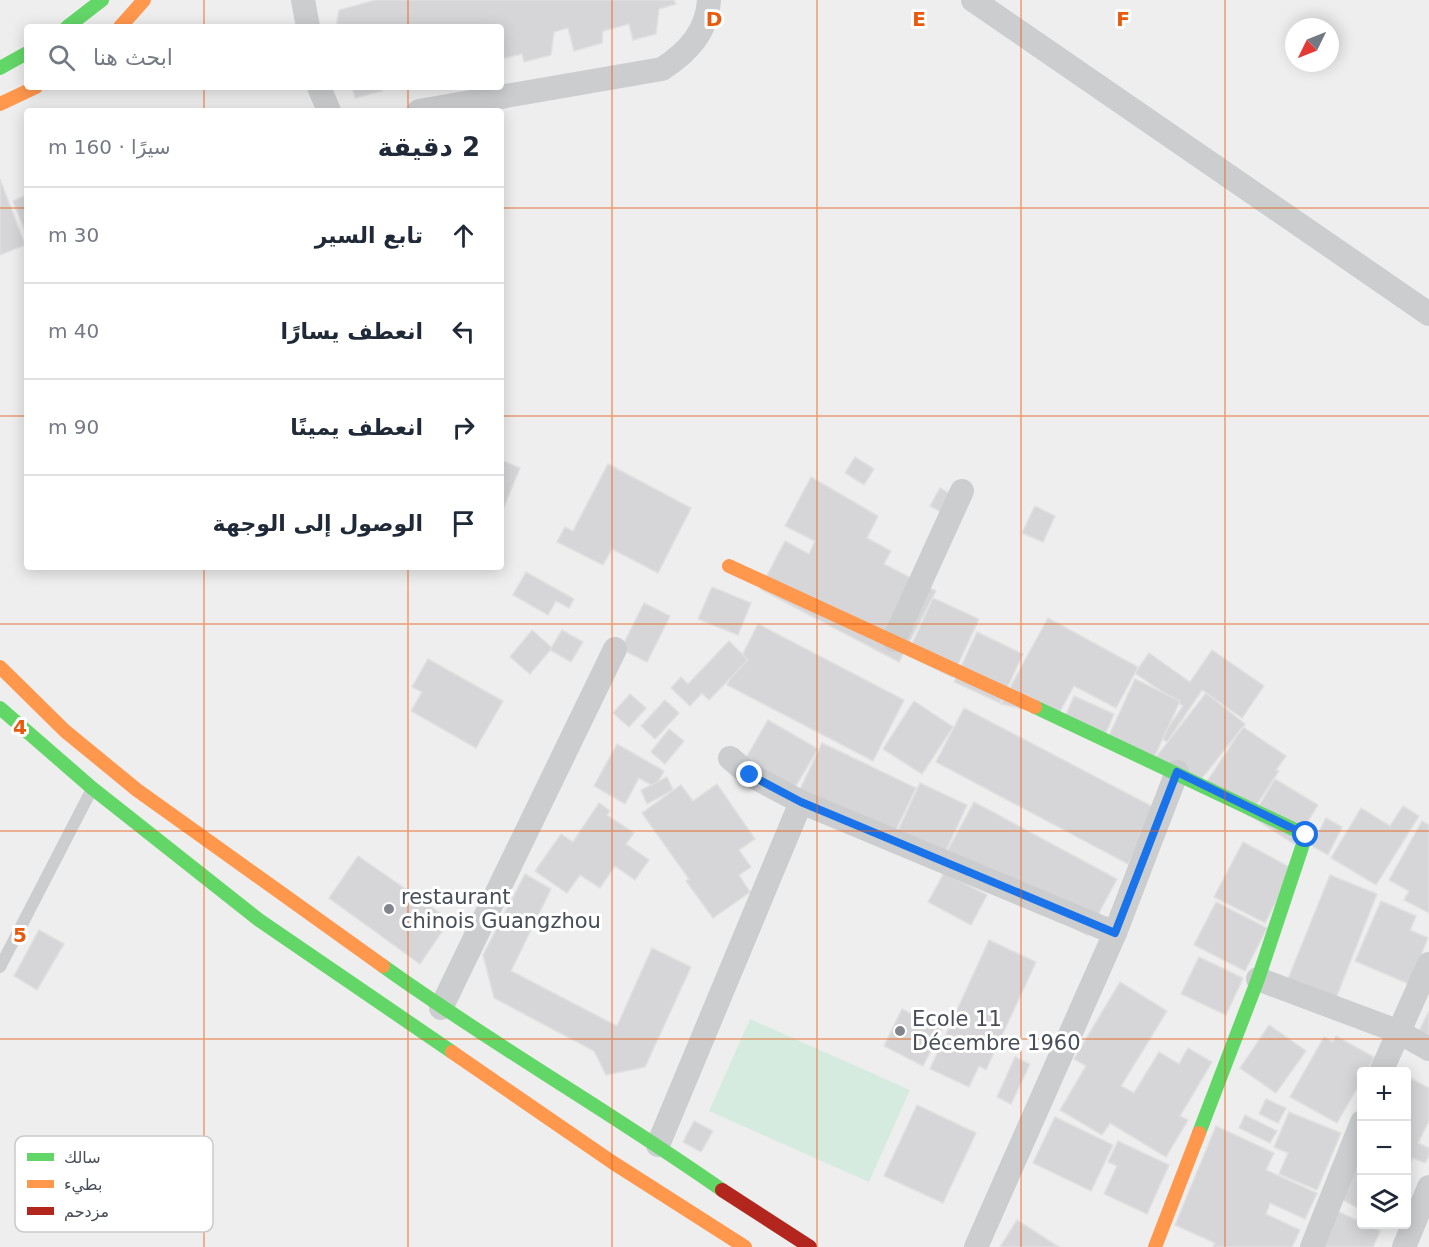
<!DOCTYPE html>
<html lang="ar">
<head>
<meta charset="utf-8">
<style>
  :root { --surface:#fff; --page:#f6f6f7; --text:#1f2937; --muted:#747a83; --line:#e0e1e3 }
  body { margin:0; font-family:"DejaVu Sans","Noto Sans Arabic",sans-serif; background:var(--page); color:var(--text); direction:rtl }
  .controls { position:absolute; right:18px; bottom:18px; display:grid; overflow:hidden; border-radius:6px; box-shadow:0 3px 15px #0003 }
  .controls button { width:54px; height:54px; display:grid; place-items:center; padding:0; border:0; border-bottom:2px solid var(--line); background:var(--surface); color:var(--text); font:30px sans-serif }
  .compass { position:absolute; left:1285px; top:18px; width:54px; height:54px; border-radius:50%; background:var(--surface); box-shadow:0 3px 15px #0003; rotate:227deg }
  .stop { position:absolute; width:18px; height:18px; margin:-14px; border:4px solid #1a73e8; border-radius:50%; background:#fff }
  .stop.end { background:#1a73e8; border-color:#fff; box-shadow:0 2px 6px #0008 }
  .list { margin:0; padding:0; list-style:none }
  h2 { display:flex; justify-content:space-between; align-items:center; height:78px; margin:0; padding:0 24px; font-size:26px }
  h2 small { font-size:20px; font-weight:400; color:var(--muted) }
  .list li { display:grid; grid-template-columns:39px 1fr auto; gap:18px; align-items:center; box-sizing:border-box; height:96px; padding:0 24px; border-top:2px solid var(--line) }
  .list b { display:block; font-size:22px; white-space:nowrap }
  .list em { font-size:20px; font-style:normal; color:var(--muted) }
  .icon { flex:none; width:33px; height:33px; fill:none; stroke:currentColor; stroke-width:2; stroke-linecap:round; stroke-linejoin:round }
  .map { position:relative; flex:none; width:1429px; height:1247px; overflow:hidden; direction:ltr }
  .search { position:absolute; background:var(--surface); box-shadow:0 3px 15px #0003; left:24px; top:24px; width:480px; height:66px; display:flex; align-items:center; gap:15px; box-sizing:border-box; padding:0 21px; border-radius:6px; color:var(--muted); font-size:22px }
  .panel { position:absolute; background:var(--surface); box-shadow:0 3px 15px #0003; left:24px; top:108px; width:480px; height:462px; border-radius:6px; direction:rtl }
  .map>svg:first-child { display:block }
  .green { fill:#d5ebe0 }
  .building { fill:#d6d6d8; stroke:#e0e0e1; stroke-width:1.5 }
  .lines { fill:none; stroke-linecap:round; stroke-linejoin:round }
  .lane { stroke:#cbcdcf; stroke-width:12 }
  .street { stroke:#cbcdcf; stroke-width:24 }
  .fast { stroke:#63d668; stroke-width:14 }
  .slow { stroke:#ff974d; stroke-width:14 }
  .jam { stroke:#b3261e; stroke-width:14 }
  .route { stroke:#1a73e8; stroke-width:8 }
  .grid { fill:none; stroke:#e8590c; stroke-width:1.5; stroke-opacity:0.55 }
  .poi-dot { fill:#82868c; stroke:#fff; stroke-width:2 }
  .labels { text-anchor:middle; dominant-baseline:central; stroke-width:6; stroke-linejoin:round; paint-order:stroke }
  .poi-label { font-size:21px; fill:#484e58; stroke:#fff; text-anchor:start }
  .key { fill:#fff; stroke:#c8cacd; stroke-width:1.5 }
  .key-label { font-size:16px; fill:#484e58 }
  .grid-label { font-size:20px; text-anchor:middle; font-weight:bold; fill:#e8590c; stroke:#fff; stroke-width:6; stroke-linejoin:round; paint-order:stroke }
</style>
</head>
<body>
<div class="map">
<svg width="1429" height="1247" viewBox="0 0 1429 1247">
  <rect width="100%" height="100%" fill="#efeeee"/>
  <path class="green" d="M750,1019L910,1090L869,1182L709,1111Z"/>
  <g class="building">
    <path d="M376,0H674L676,4L659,9L656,34L633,40L629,24L603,31L602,43L574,51L568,28L554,32L551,55L524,62L522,54L501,59V27H336L339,10Z"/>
    <path d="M352,87H382V91L355,98Z"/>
    <path d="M0,179L25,245L0,255Z"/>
    <path d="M27,195V236L13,201Z"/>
    <path d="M855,457L874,469L864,485L845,473Z"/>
    <path d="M501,460L520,468L501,514Z"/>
    <path d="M608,464L691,508L658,573L612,549L603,565L557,542L565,527L573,531Z"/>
    <path d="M811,477L878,516L867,538L891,551L884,564L936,591L899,662L760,589L785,541L809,554L815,541L785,526Z"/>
    <path d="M940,488L961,500L952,518L930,506Z"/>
    <path d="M1035,506L1055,516L1043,542L1022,533Z"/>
    <path d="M526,572L574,599L569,608L556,601L548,615L513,595Z"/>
    <path d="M712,587L751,603L738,635L698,619Z"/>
    <path d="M933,598L979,619L952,677L907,655Z"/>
    <path d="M644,603L670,616L647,662L621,649Z"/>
    <path d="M1048,618L1138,667L1116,708L1074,686L1057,717L1001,704Z"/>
    <path d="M758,624L904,700L873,761L727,685Z"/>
    <path d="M532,630L552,648L530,674L510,657Z"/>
    <path d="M562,630L583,642L571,662L550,650Z"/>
    <path d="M977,632L1023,654L1000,703L954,682Z"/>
    <path d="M729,641L748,660L709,700L702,693L690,706L671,688L681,677L688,684Z"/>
    <path d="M1212,650L1264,686L1242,718L1202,690L1167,742L1161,738L1183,706L1135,673L1149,653L1190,682Z"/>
    <path d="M428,659L503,701L476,748L411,711L422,692L412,687Z"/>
    <path d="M1135,679L1180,701L1152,762L1107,740Z"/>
    <path d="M1206,693L1245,724L1195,787L1156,757Z"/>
    <path d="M630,694L646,708L629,727L613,713Z"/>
    <path d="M1074,696L1114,714L1102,742L1062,724Z"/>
    <path d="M665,700L679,713L655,739L641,726Z"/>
    <path d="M914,701L953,727L922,774L883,749Z"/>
    <path d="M964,708L1157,809L1128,864L936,762Z"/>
    <path d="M768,720L818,749L785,804L736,775Z"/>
    <path d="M1243,727L1286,756L1276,770L1279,771L1249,816L1204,786Z"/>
    <path d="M669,729L684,741L665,764L651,752Z"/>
    <path d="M822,743L916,788L889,844L793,804Z"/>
    <path d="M617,744L664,771L655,787L639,778L625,804L594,786Z"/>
    <path d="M667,777L673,790L647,804L641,790Z"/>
    <path d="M1275,779L1318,805L1294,844L1252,817Z"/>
    <path d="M920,783L967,805L938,868L891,846Z"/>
    <path d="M717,784L755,839L739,850L751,867L739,875L750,892L713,918L686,881L689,879L642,813L681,785L693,801Z"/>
    <path d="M974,802L1117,879L1087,935L944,857Z"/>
    <path d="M599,803L610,811L607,815L634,833L626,844L649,860L635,880L615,866L600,888L580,875L567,893L535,871L561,834L573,842Z"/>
    <path d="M1403,806L1419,816L1376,885L1331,858L1361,808L1390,826Z"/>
    <path d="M1326,818L1342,827L1328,855L1312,846Z"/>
    <path d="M1422,821L1429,825V913L1404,900L1409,891L1389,880Z"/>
    <path d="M1243,842L1293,869L1265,923L1214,897Z"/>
    <path d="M358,856L450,920L420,964L329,898Z"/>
    <path d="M944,873L987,895L971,925L928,902Z"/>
    <path d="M525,874L551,889L511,971L617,1026L652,948L691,967L645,1067L606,1075L594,1051L494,998L483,955Z"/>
    <path d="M1330,875L1377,894L1336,998L1288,979Z"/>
    <path d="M1381,901L1416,916L1410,930L1428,938L1409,984L1355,961Z"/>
    <path d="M1216,902L1267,928L1245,971L1194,945Z"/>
    <path d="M39,930L64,944L37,990L14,976Z"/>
    <path d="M989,940L1036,962L986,1070L979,1066L969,1087L930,1069Z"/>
    <path d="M1199,957L1243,978L1226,1015L1181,994Z"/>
    <path d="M1120,982L1167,1011L1121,1086L1134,1093L1159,1052L1179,1064L1188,1048L1212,1062L1180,1116L1188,1120L1166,1157L1110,1123L1102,1135L1060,1110L1086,1066L1074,1059Z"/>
    <path d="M902,1009L942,1029L923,1066L884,1046Z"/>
    <path d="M1429,1011V1036L1419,1031Z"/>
    <path d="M1269,1025L1306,1051L1276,1093L1240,1068Z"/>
    <path d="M1336,1036L1374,1057L1366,1072H1362V1079L1337,1123L1290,1097L1324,1037L1333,1042Z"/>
    <path d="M1015,1057L1030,1064L1011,1104L997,1097Z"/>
    <path d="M1406,1076L1429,1088V1121L1418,1143L1429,1148V1156L1425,1163L1413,1158L1406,1171Z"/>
    <path d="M1266,1099L1286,1108L1278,1123L1259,1114Z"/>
    <path d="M917,1105L976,1133L943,1203L884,1176Z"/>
    <path d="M1289,1112L1341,1133L1317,1190L1279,1174L1288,1153L1274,1147Z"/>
    <path d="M1245,1115L1277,1131L1270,1143L1239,1128Z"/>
    <path d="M1055,1117L1113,1145L1091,1191L1033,1163Z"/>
    <path d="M694,1121L713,1131L701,1152L683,1142Z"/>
    <path d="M1216,1126L1274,1153L1266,1170L1317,1193L1305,1219L1270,1203L1266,1214L1300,1230L1292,1247H1213L1215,1243L1175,1225Z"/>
    <path d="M1118,1141L1169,1165L1147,1214L1104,1194L1117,1166L1108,1162Z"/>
    <path d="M1362,1147V1210L1337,1197Z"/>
    <path d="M1335,1210L1380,1231L1373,1247H1319Z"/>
    <path d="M1017,1220L1059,1247H1000Z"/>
  </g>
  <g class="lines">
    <path class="lane" d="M0,967L92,789"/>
    <g class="street">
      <path d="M303,0L308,27"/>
      <path d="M973,0L1429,314"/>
      <path d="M319,87L329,111"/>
      <path d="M419,111L662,69C688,52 707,32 709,0"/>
      <path d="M894,640L962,491"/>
      <path d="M730,758L750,775L801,802"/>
      <path d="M1115,933L1177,772"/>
      <path d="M1258,979L1397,1031L1429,1049"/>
      <path d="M441,1008L615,649"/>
      <path d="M1381,1072L1429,964"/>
      <path d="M658,1145L801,802L1115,933L976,1247"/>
      <path d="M1312,1247L1362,1122"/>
      <path d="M1404,1247L1429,1187"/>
    </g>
    <g class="fast">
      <path d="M67,27L102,0"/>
      <path d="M0,68L27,53"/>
      <path d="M1035,707L1306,835L1258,979L1199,1133"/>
      <path d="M0,708L92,788L259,920L452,1052"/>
      <path d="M383,966C493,1045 611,1112 722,1190"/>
    </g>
    <g class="slow">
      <path d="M120,27L144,0"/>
      <path d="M0,104L36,87"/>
      <path d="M729,566L1035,707"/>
      <path d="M0,667L65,731L137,790L383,966"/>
      <path d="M452,1052L612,1162L745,1247"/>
      <path d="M1155,1247L1199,1133"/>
    </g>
    <path class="jam" d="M722,1190L810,1247"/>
  </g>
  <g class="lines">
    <path class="route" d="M750,775L801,802L1115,933L1177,772L1306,835"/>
  </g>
  <path class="grid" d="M204,0V27M408,0V27M612,0V1247M817,0V1247M1021,0V1247M1225,0V1247M204,87V111M408,87V111M0,208H27M501,208H1429M0,416H27M501,416H1429M204,567V1247M408,567V1247M0,624H1429M0,831H1429M0,1039H1429"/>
  <g class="poi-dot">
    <circle cx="389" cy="909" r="6"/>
    <circle cx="900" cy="1031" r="6"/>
  </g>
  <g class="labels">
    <g class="poi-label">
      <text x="401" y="897">restaurant<tspan x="401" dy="24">chinois Guangzhou</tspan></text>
      <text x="912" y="1019">Ecole 11<tspan x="912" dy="24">Décembre 1960</tspan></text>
    </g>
  </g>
  <rect x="15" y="1136" width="198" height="96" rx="9" class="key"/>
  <rect x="27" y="1153" width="27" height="8" fill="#63d668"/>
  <rect x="27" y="1180" width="27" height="8" fill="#ff974d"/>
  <rect x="27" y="1207" width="27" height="8" fill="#b3261e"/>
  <g class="key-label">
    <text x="64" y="1163">سالك</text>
    <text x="64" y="1190">بطيء</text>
    <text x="64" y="1217">مزدحم</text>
  </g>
  <g class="grid-label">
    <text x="714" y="26">D</text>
    <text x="919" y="26">E</text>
    <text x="1123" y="26">F</text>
    <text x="20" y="734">4</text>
    <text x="20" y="942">5</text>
  </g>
</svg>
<div class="controls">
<button>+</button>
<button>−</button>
<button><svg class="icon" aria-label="layers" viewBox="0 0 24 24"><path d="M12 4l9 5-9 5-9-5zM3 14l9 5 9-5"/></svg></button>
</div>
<svg class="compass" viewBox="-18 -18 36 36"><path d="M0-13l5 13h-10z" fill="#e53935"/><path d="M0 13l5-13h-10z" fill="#747a83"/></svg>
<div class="stop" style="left:1306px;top:835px"></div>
<div class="stop end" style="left:750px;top:775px"></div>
<div class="search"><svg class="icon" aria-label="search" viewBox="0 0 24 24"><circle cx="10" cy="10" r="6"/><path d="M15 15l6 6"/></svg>ابحث هنا</div>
<section class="panel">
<h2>2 دقيقة<small>سيرًا · 160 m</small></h2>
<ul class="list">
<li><svg class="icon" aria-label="ahead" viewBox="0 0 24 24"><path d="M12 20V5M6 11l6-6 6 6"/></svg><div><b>تابع السير</b></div><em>30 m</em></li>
<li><svg class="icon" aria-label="left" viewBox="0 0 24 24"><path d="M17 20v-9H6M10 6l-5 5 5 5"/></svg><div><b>انعطف يسارًا</b></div><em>40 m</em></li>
<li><svg class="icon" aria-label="right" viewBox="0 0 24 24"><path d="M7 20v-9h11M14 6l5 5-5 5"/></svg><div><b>انعطف يمينًا</b></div><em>90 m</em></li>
<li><svg class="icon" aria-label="arrive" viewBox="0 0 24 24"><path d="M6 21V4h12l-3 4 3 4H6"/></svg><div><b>الوصول إلى الوجهة</b></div></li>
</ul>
</section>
</div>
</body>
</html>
